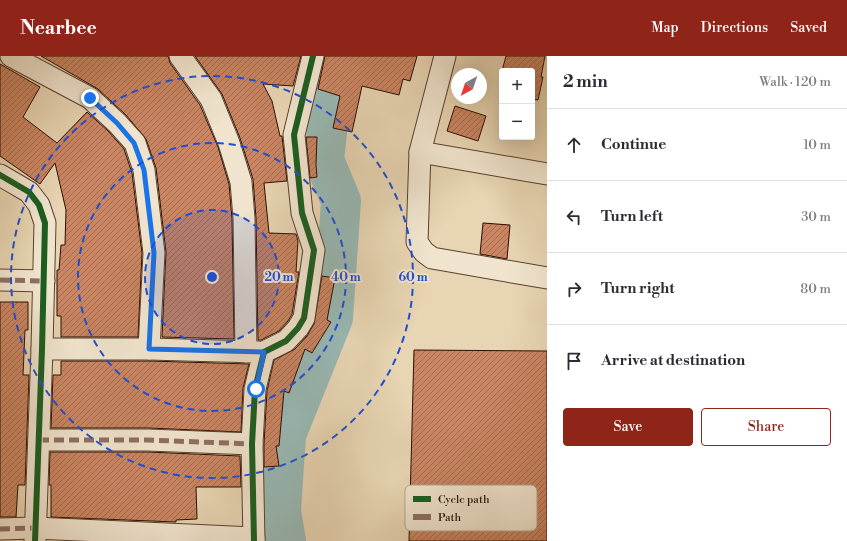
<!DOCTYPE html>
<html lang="en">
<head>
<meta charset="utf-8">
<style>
  :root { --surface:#fff; --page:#f2f2f3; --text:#2b2b33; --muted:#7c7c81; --line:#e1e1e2; --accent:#8f2418 }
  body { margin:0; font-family:"Libre Bodoni",serif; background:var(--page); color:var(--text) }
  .controls { position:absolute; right:12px; top:12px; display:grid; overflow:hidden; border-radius:4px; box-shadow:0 4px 16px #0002 }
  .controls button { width:36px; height:36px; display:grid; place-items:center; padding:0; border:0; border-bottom:1px solid var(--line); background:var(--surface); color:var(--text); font:20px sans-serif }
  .compass { position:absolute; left:451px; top:12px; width:36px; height:36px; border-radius:50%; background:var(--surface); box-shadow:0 4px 16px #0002; rotate:220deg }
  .stop { position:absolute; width:12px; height:12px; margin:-9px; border:3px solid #1a73e8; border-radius:50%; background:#fff }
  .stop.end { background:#1a73e8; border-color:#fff; box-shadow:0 1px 4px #0008 }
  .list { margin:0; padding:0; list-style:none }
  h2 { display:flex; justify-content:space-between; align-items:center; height:52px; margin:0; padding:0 16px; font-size:17px }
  h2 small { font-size:13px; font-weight:400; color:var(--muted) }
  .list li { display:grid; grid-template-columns:26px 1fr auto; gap:12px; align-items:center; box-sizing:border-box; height:72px; padding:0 16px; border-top:1px solid var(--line) }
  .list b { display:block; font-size:15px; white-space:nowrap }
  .list em { font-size:13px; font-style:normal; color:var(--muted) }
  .actions { display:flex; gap:8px; padding:12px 16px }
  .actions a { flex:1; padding:9px 0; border:1px solid var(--accent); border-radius:4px; text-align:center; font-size:14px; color:var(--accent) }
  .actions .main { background:var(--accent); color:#fff }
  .icon { flex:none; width:22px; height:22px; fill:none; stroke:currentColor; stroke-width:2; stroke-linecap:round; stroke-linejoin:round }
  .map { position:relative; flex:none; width:547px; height:485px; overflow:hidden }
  header { display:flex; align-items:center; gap:24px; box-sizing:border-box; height:56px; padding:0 20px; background:var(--accent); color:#fff }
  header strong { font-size:19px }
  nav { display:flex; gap:22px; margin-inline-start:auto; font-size:14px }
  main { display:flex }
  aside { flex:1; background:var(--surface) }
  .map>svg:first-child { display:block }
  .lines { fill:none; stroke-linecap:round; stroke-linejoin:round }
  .river { stroke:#98b8b4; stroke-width:40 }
  .building { fill:url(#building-hatch); stroke:#2a0d00 }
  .street-casing { stroke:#5a3f2d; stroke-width:23 }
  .street { stroke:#f0e4ce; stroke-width:21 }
  .quiet { stroke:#8d6e63; stroke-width:5; stroke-dasharray:10 5; stroke-linecap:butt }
  .cycleway-casing { stroke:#f0e4ce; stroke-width:8 }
  .cycleway { stroke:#1b5e20; stroke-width:6 }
  .route { stroke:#1a73e8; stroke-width:5 }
  .ring { fill:none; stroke:#1d4ed8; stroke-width:2; stroke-dasharray:7 5 }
  .key { fill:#f0e4ce; stroke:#b5a490; stroke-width:1 }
  .key-label { font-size:11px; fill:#2a0d00 }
  .centre { fill:#1d4ed8; stroke:#f0e4ce; stroke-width:2 }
  .ring-label { font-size:12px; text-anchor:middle; font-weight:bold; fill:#1d4ed8; stroke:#f0e4ce; stroke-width:4; stroke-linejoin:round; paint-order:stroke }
</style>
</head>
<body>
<header>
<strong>Nearbee</strong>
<nav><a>Map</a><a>Directions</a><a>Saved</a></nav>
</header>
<main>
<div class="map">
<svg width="547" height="485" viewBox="0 0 547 485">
  <defs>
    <pattern id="building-hatch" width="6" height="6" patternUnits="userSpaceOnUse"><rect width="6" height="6" fill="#ca8562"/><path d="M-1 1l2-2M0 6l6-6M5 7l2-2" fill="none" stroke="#a46b4e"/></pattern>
  </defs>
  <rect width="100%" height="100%" fill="#e8d5b3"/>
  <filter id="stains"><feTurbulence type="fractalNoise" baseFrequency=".005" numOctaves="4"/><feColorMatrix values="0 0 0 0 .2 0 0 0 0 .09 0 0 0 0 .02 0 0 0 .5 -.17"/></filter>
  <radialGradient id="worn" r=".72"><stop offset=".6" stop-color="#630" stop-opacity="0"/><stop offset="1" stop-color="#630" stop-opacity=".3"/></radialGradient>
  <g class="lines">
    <path class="river" d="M286,485L281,455L286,379L333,262L341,145L324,104L333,20L342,0"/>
  </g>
  <g class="building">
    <path d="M41,0H168L170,7L200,49L218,91L229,128L232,163L234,283L162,281L166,196L156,112L146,83L126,59L98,33Z"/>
    <path d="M195,0H301L293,30L263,28L272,45L280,80H282L287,125L264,127L269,177L296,178L298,185L296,216H299L292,258L288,265L279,275L261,284H258L256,162L253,123L240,82L222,38Z"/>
    <path d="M325,0H417L410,25L403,23L399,39L362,30L352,76L333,72L340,40L318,33Z"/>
    <path d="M506,0H545L541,21H543L538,44L532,43V15H502Z"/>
    <path d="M0,8L40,31L23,61L57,87L87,56L108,75L124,93L132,117L142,197L138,281H61V260H57V214H59L61,189H65L66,154L55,107L40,128L0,100Z"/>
    <path d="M455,50L486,60L478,85L447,75Z"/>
    <path d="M306,81H317L316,109L317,121L310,122Z"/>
    <path d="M483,167L510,169L507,203L480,198Z"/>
    <path d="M322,220L335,222L327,264L331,266L312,297L305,293L289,337L284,335L279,390H276L279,410L264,411V388L267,335L274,304L295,293L307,280L314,268Z"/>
    <path d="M0,246H28V274H25L23,319H29L25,429H18L16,461H0Z"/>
    <path d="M414,294L547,295V485H409Z"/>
    <path d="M61,305H149L249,308L243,332L241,376L148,372H51L53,319H61Z"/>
    <path d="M50,396H148L240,400L241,431H196L197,463L176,464V466L51,461V429H49Z"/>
  </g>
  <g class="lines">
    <defs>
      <g id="street">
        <path d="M11,0L90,42L117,67L135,87L144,114L154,197L149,293"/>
        <path d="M180,0L211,43L229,87L241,126L244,162L246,296"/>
        <path d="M445,0L420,96L417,186L424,196L432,202L547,222"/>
        <path d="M420,96L547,118"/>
        <path d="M0,119L29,136L39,149L45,167L42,293L35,485"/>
        <path d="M0,224L44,225"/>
        <path d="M42,293H149L259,296"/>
        <path d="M39,384H148L252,388"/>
        <path d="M0,473L35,472L254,482"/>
        <path d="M254,485L252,388L255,333L264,296L286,285L298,272L304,262L314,194L302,157L294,79L313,0"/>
      </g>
    </defs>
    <use href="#street" class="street-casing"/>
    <use href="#street" class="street"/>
    <g class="quiet">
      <path d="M0,224L44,225"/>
      <path d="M39,384H148L252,388"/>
      <path d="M0,473L35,472"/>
    </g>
    <defs>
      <g id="cycleway">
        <path d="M0,119L29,136L39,149L45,167L42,293L35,485"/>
        <path d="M254,485L252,388L255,333L264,296L286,285L298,272L304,262L314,194L302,157L294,79L313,0"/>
      </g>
    </defs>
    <use href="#cycleway" class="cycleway-casing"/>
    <use href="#cycleway" class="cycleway"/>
  </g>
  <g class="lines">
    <path class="route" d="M90,42L117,67L134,87L144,114L154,197L149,293L264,296L256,333"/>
  </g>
  <circle cx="212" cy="221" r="67" fill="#1d4ed8" fill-opacity=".12"/>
  <g class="ring">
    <circle cx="212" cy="221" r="67"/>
    <circle cx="212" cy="221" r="134"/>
    <circle cx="212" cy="221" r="201"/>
  </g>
  <rect x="405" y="429" width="132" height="46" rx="6" class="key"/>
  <rect x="413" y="440" width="18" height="6" fill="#1b5e20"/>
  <rect x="413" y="458" width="18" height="6" fill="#8d6e63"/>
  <g class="key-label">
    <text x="438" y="447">Cycle path</text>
    <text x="438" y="465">Path</text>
  </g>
  <circle cx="212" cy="221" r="6" class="centre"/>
  <g class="ring-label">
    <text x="279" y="225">20 m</text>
    <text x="346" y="225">40 m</text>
    <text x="413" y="225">60 m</text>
  </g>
  <rect width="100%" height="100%" filter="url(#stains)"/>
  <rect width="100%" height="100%" fill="url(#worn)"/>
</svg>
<div class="controls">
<button>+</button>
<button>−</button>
</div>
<svg class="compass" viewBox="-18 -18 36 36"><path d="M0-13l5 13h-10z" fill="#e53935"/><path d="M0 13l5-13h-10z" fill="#7c7c81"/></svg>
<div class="stop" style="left:256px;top:333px"></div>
<div class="stop end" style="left:90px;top:42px"></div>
</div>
<aside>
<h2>2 min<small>Walk · 120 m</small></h2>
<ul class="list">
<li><svg class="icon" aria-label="ahead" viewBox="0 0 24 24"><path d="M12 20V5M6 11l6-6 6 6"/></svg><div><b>Continue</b></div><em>10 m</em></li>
<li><svg class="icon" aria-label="left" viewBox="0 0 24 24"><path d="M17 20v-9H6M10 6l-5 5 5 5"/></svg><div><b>Turn left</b></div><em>30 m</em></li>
<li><svg class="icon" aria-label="right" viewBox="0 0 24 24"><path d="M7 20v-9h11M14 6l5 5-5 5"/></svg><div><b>Turn right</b></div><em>80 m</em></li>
<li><svg class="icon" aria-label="arrive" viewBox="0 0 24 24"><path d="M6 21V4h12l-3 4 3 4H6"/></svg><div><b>Arrive at destination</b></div></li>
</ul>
<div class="actions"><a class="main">Save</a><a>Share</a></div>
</aside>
</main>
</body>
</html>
